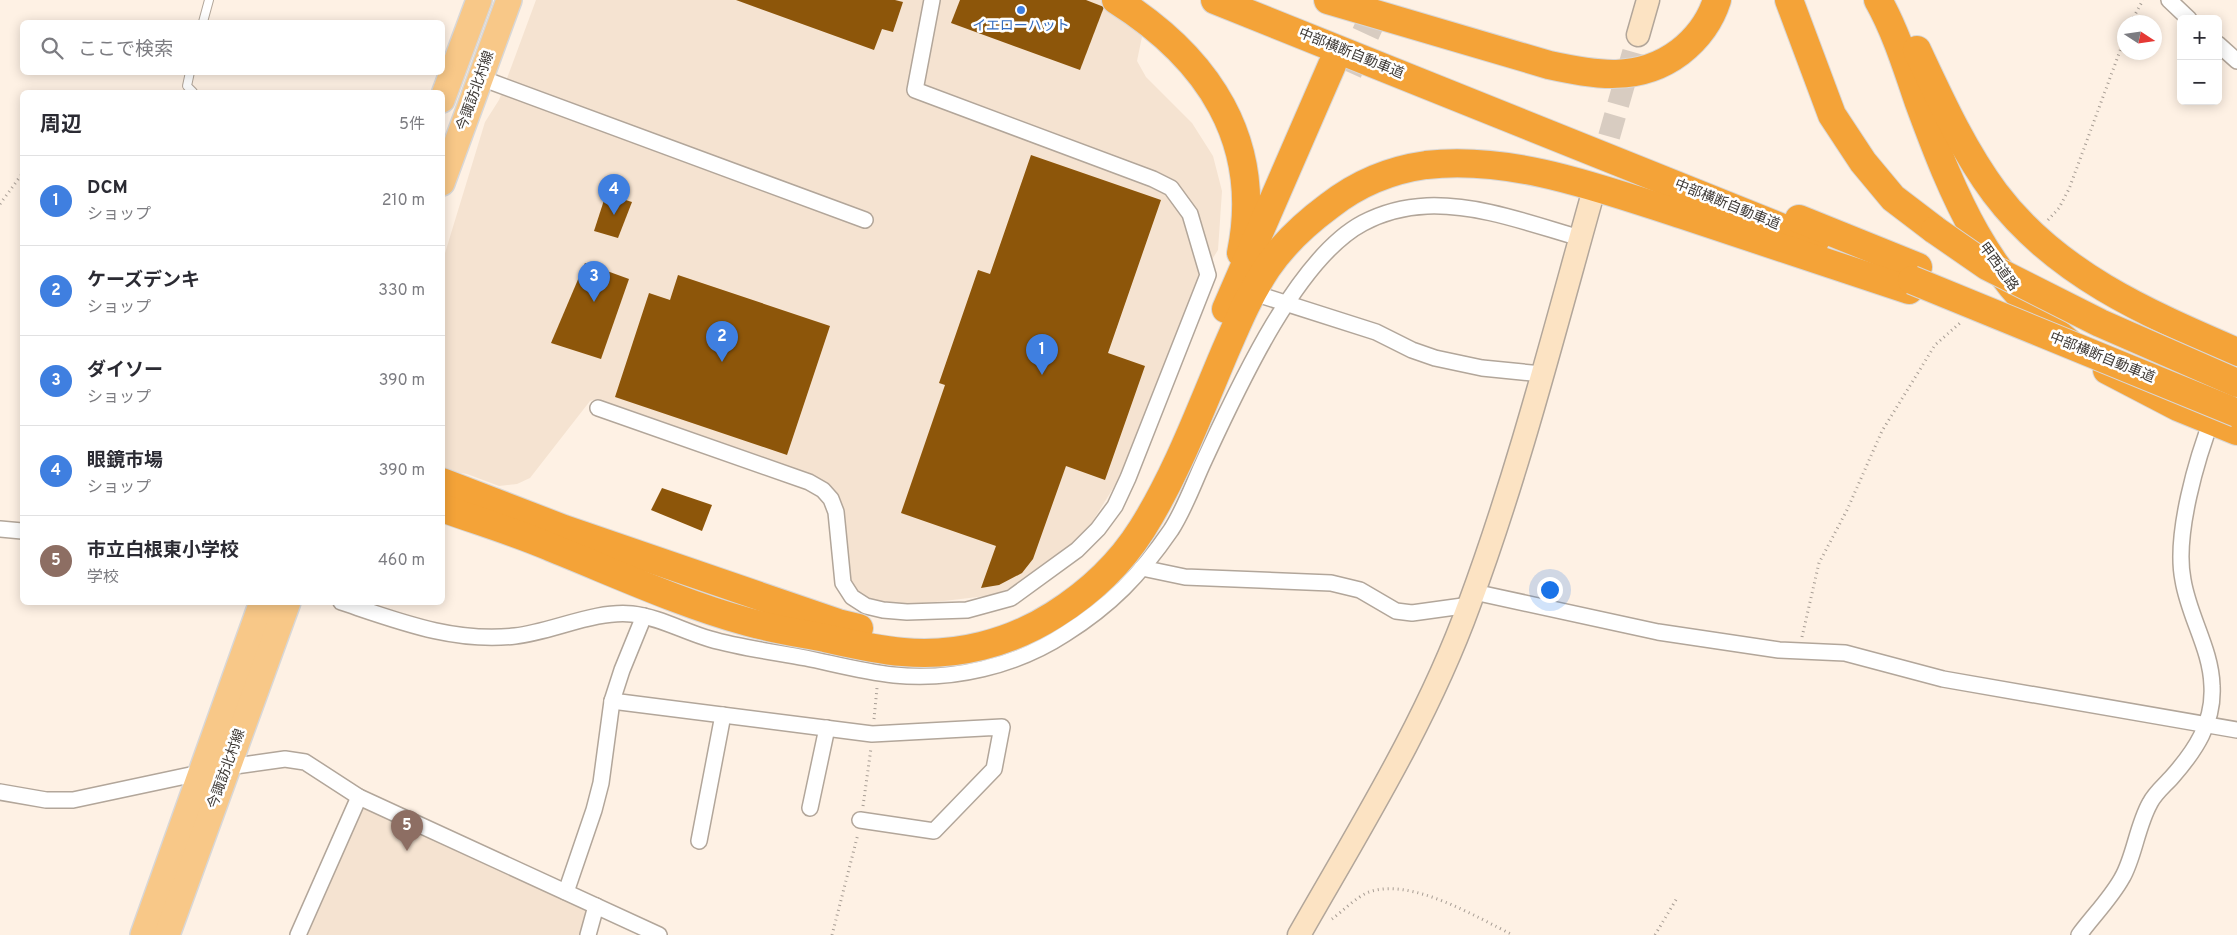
<!DOCTYPE html>
<html lang="ja">
<head>
<meta charset="utf-8">
<style>
  :root { --surface:#fff; --page:#f7f7f7; --text:#2b2b33; --muted:#7c7c81; --line:#e1e1e2; --accent:#ea580c }
  body { margin:0; font-family:Overpass,"Noto Sans JP",sans-serif; background:var(--page); color:var(--text) }
  .controls { position:absolute; right:15px; top:15px; display:grid; overflow:hidden; border-radius:8px; box-shadow:0 2px 12px #0003 }
  .controls button { width:45px; height:45px; display:grid; place-items:center; padding:0; border:0; border-bottom:1px solid var(--line); background:var(--surface); color:var(--text); font:25px sans-serif }
  .compass { position:absolute; left:2117px; top:15px; width:45px; height:45px; border-radius:50%; background:var(--surface); box-shadow:0 2px 12px #0003; rotate:102deg }
  .you { position:absolute; left:1549px; top:589px; width:18px; height:18px; margin:-12px; border:4px solid #fff; border-radius:50%; background:#1a73e8; box-shadow:0 0 0 8px #1a73e833 }
  .badge { display:grid; place-items:center; width:32px; height:32px; border-radius:50%; background:var(--accent); color:#fff; font-size:16px; font-weight:700 }
  .pin { position:absolute; translate:-50% -41px; filter:drop-shadow(0 1px 2px #0008) }
  .pin::after { content:''; position:absolute; top:26px; width:18px; height:15px; background:inherit; clip-path:polygon(0 0,100% 0,50% 100%) }
  .list { margin:0; padding:0; list-style:none }
  h2 { display:flex; justify-content:space-between; align-items:center; height:65px; margin:0; padding:0 20px; font-size:21px }
  h2 small { font-size:16px; font-weight:400; color:var(--muted) }
  .list li { display:grid; grid-template-columns:32px 1fr auto; gap:15px; align-items:center; box-sizing:border-box; height:90px; padding:0 20px; border-top:1px solid var(--line) }
  .list b { display:block; font-size:19px; white-space:nowrap }
  .list p { margin:0; font-size:16px; white-space:nowrap; color:var(--muted) }
  .list em { font-size:16px; font-style:normal; color:var(--muted) }
  .icon { flex:none; width:28px; height:28px; fill:none; stroke:currentColor; stroke-width:2; stroke-linecap:round; stroke-linejoin:round }
  .map { position:relative; flex:none; width:2237px; height:935px; overflow:hidden }
  .search { position:absolute; background:var(--surface); box-shadow:0 2px 12px #0003; left:20px; top:20px; width:425px; height:55px; display:flex; align-items:center; gap:12px; box-sizing:border-box; padding:0 18px; border-radius:8px; color:var(--muted); font-size:19px }
  .panel { position:absolute; background:var(--surface); box-shadow:0 2px 12px #0003; left:20px; top:90px; width:425px; height:515px; border-radius:8px }
  .map>svg:first-child { display:block }
  .built { fill:#f5e3d1 }
  .building { fill:#8d560a }
  .lines { fill:none; stroke-linecap:round; stroke-linejoin:round }
  .secondary-tunnel { stroke:#d8ccc1; stroke-width:22; stroke-dasharray:22 11; stroke-linecap:butt }
  .highway-tunnel { stroke:#d8ccc1; stroke-width:28; stroke-dasharray:28 14; stroke-linecap:butt }
  .lane-casing { stroke:#b2a69a; stroke-width:10 }
  .street-casing { stroke:#b2a69a; stroke-width:18 }
  .secondary-casing { stroke:#b2a69a; stroke-width:25 }
  .primary-casing { stroke:#d8d7d7; stroke-width:28 }
  .highway-casing { stroke:#d8d7d7; stroke-width:30 }
  .path { stroke:#a79d94; stroke-width:3; stroke-dasharray:1 4; stroke-linecap:butt }
  .lane { stroke:#fff; stroke-width:8 }
  .street { stroke:#fff; stroke-width:15 }
  .secondary { stroke:#fce3c3; stroke-width:22 }
  .primary { stroke:#f8c888; stroke-width:25 }
  .highway { stroke:#f4a338; stroke-width:28 }
  .highway-bridge-casing { stroke:#d8d7d7; stroke-width:30; stroke-linecap:butt }
  .highway-bridge { stroke:#f4a338; stroke-width:28 }
  .shop-dot { fill:#3f7fe0; stroke:#fff; stroke-width:2 }
  .labels { text-anchor:middle; dominant-baseline:central; stroke-width:5; stroke-linejoin:round; paint-order:stroke }
  .shop-label { font-size:14px; fill:#366cbe; stroke:#fff }
  .street-label { font-size:14px; fill:#3e3935; stroke:#fff }
</style>
</head>
<body>
<div class="map">
<svg width="2237" height="935" viewBox="0 0 2237 935">
  <rect width="100%" height="100%" fill="#fef1e4"/>
  <g class="built">
    <path d="M536,0H1101L1144,27L1137,61L1146,77L1192,123L1213,156L1222,191L1218,250L1195,286L1120,477L1091,524L1069,548L1017,585L994,595L894,607L871,601L856,592L846,572L841,504L832,488L818,479L766,460L597,399L590,401L530,478L517,484L499,486L467,474L443,470L442,263L485,122L499,100Z"/>
    <path d="M359,797L596,906L588,935H302Z"/>
  </g>
  <g class="building">
    <path d="M736,0H895L903,2L893,32L882,29L874,50Z"/>
    <path d="M960,0H1086L1104,7L1080,70L951,23Z"/>
    <path d="M1031,155L1161,200L1108,353L1145,366L1105,480L1066,466L1033,559L1022,573L999,585L981,588L996,546L901,513L945,385L939,383L978,270L990,274Z"/>
    <path d="M606,194L632,202L618,238L594,231Z"/>
    <path d="M585,263L629,279L601,359L551,343Z"/>
    <path d="M678,275L830,326L787,455L615,397L649,293L670,300Z"/>
    <path d="M662,488L712,505L702,531L651,510Z"/>
  </g>
  <g class="lines">
    <path class="secondary-tunnel" d="M1591,200L1638,35"/>
    <path class="highway-tunnel" d="M1348,72L1381,0"/>
    <defs>
      <g id="lane">
        <path d="M203,22L209,0"/>
        <path d="M190,72L187,86L193,92"/>
      </g>
      <g id="street">
        <path d="M2169,0L2189,19"/>
        <path d="M2218,44L2237,61"/>
        <path d="M481,78L865,220"/>
        <path d="M1263,296L1376,332L1412,350L1435,358L1482,368L1542,374"/>
        <path d="M598,408L809,482L823,490L831,499L836,512L843,583L852,597L866,606L883,610L907,612L967,610L1011,598L1077,550L1098,529L1115,506L1128,478L1208,275L1190,214L1171,188L1153,179L915,90L932,0"/>
        <path d="M0,529L22,531"/>
        <path d="M1142,568L1185,577L1331,583L1360,590L1396,611L1412,613L1470,605"/>
        <path d="M1474,592L1658,632L1779,650L1845,653L1943,679L2237,730"/>
        <path d="M341,602C398,621 454,643 515,636C552,632 595,610 632,614C659,617 685,632 710,639C741,648 774,652 806,658C835,664 864,672 894,675C952,681 1016,666 1065,634C1111,605 1140,575 1171,530C1184,510 1193,485 1203,463C1235,394 1295,259 1363,223C1382,213 1405,207 1427,206C1479,204 1531,224 1580,238"/>
        <path d="M612,701L872,734L1002,727L994,769L934,831L860,820"/>
        <path d="M0,792L46,800H73L228,767L285,759L305,762L359,797L659,935"/>
        <path d="M810,808L827,728"/>
        <path d="M699,841L723,715"/>
        <path d="M566,892L594,810L601,783L612,701L622,670L644,616"/>
        <path d="M298,935L359,797"/>
        <path d="M588,935L596,906"/>
        <path d="M2079,935C2093,916 2111,898 2122,878C2134,858 2137,826 2150,803C2155,793 2165,785 2172,777C2195,751 2214,723 2212,686C2211,649 2189,617 2183,580C2174,535 2197,457 2214,414"/>
      </g>
      <g id="secondary">
        <path d="M1638,35L1648,0"/>
        <path d="M1299,935C1360,828 1427,721 1469,605C1518,473 1553,336 1591,200"/>
      </g>
      <g id="primary">
        <path d="M442,100L479,0"/>
        <path d="M442,183L509,0"/>
        <path d="M143,935L262,602"/>
        <path d="M167,935L288,602"/>
      </g>
      <g id="highway">
        <path d="M1116,0C1208,58 1264,141 1241,253"/>
        <path d="M1215,0L1815,241"/>
        <path d="M1328,0L1549,65C1595,75 1639,83 1680,52C1698,38 1710,22 1717,0"/>
        <path d="M1789,0L1832,115L1863,162L1893,198L1935,230"/>
        <path d="M1878,0C1896,32 1907,68 1919,103C1954,198 1986,277 2068,342"/>
        <path d="M1917,50C1940,99 1963,150 1995,193C2056,274 2147,313 2237,352"/>
        <path d="M1799,219L1918,267"/>
        <path d="M1226,309L1332,65"/>
        <path d="M2107,370L2178,407L2237,431"/>
        <path d="M442,482L564,529L838,623L859,628"/>
        <path d="M442,508C478,521 515,532 550,547C615,573 679,603 748,622C773,629 799,633 825,638C851,644 877,650 903,652C956,657 1010,643 1054,615C1089,593 1120,564 1142,529C1176,475 1199,413 1224,354C1237,324 1249,295 1267,268C1284,243 1306,223 1329,206C1357,184 1390,170 1426,165C1512,155 1602,189 1683,215C1758,240 1834,265 1909,290"/>
      </g>
    </defs>
    <use href="#lane" class="lane-casing"/>
    <use href="#street" class="street-casing"/>
    <use href="#secondary" class="secondary-casing"/>
    <use href="#primary" class="primary-casing"/>
    <use href="#highway" class="highway-casing"/>
    <g class="path">
      <path d="M2131,22L2143,0"/>
      <path d="M0,204L22,174"/>
      <path d="M2048,220L2059,208L2069,189L2124,40"/>
      <path d="M1802,637L1819,563L1847,510L1882,431L1935,345L1960,323"/>
      <path d="M874,719L877,688"/>
      <path d="M863,806L871,748"/>
      <path d="M1332,919C1343,911 1356,897 1369,892C1411,877 1476,917 1513,935"/>
      <path d="M832,935L858,834"/>
      <path d="M1655,935L1677,898"/>
    </g>
    <use href="#lane" class="lane"/>
    <use href="#street" class="street"/>
    <use href="#secondary" class="secondary"/>
    <use href="#primary" class="primary"/>
    <use href="#highway" class="highway"/>
    <defs>
      <g id="highway-bridge">
        <path d="M1935,230L1987,266L2100,323L2237,383"/>
        <path d="M1912,280L2237,413"/>
      </g>
    </defs>
    <use href="#highway-bridge" class="highway-bridge-casing"/>
    <use href="#highway-bridge" class="highway-bridge"/>
  </g>
  <circle class="shop-dot" cx="1021" cy="10" r="5"/>
  <g class="labels">
    <g class="shop-label">
      <text x="1021" y="26">イエローハット</text>
    </g>
    <g class="street-label">
      <text transform="translate(1351 54) rotate(22)">中部横断自動車道</text>
      <text transform="translate(476 91) rotate(-70)">今諏訪北村線</text>
      <text transform="translate(1727 205) rotate(22)">中部横断自動車道</text>
      <text transform="translate(1998 267) rotate(54)">甲西道路</text>
      <text transform="translate(2102 358) rotate(22)">中部横断自動車道</text>
      <text transform="translate(227 769) rotate(-70)">今諏訪北村線</text>
    </g>
  </g>
</svg>
<div class="controls">
<button>+</button>
<button>−</button>
</div>
<svg class="compass" viewBox="-18 -18 36 36"><path d="M0-13l5 13h-10z" fill="#e53935"/><path d="M0 13l5-13h-10z" fill="#7c7c81"/></svg>
<div class="you"></div>
<div class="pin badge" style="left:1042px;top:375px;background:#3f7fe0">1</div>
<div class="pin badge" style="left:722px;top:362px;background:#3f7fe0">2</div>
<div class="pin badge" style="left:594px;top:302px;background:#3f7fe0">3</div>
<div class="pin badge" style="left:614px;top:215px;background:#3f7fe0">4</div>
<div class="pin badge" style="left:407px;top:851px;background:#8d6e63">5</div>
<div class="search"><svg class="icon" aria-label="search" viewBox="0 0 24 24"><circle cx="10" cy="10" r="6"/><path d="M15 15l6 6"/></svg>ここで検索</div>
<section class="panel">
<h2>周辺<small>5件</small></h2>
<ul class="list">
<li><span class="badge" style="background:#3f7fe0">1</span><div><b>DCM</b><p>ショップ</p></div><em>210 m</em></li>
<li><span class="badge" style="background:#3f7fe0">2</span><div><b>ケーズデンキ</b><p>ショップ</p></div><em>330 m</em></li>
<li><span class="badge" style="background:#3f7fe0">3</span><div><b>ダイソー</b><p>ショップ</p></div><em>390 m</em></li>
<li><span class="badge" style="background:#3f7fe0">4</span><div><b>眼鏡市場</b><p>ショップ</p></div><em>390 m</em></li>
<li><span class="badge" style="background:#8d6e63">5</span><div><b>市立白根東小学校</b><p>学校</p></div><em>460 m</em></li>
</ul>
</section>
</div>
</body>
</html>
